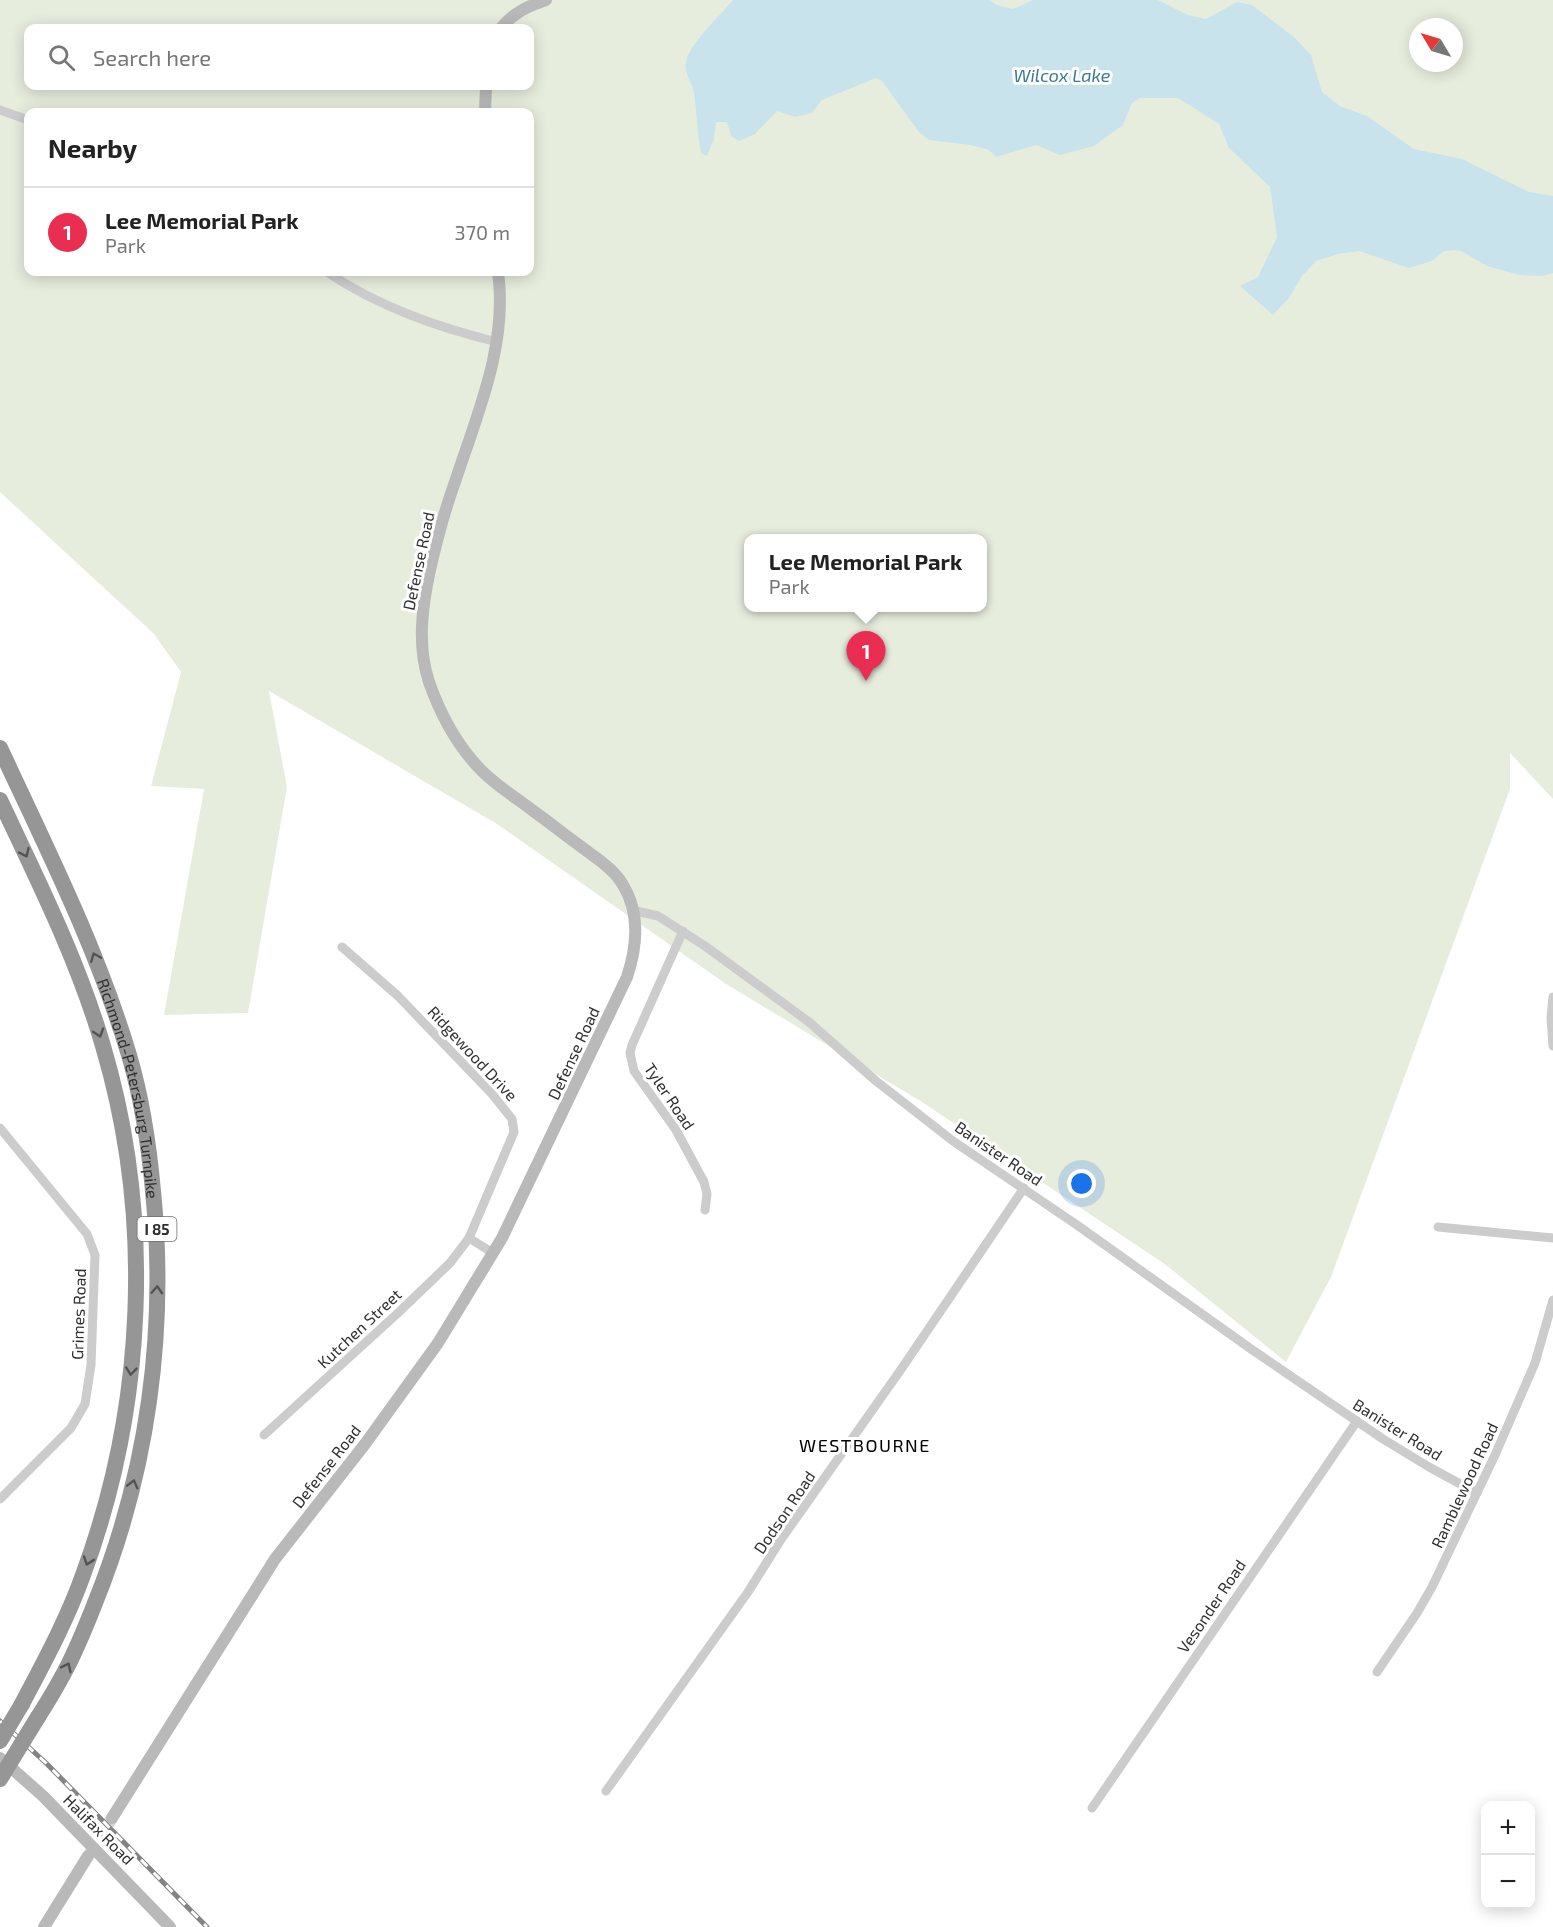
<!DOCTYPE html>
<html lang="en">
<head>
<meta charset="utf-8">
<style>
  :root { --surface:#fff; --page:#f2f2f2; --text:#222; --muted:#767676; --line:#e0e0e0; --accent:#e92e51 }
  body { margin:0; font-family:"Exo 2",sans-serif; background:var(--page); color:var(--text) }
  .controls { position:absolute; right:18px; bottom:18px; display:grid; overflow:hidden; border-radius:12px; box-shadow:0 3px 15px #0003 }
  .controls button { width:54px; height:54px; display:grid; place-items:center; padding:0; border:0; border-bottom:2px solid var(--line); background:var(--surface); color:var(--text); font:30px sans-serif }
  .compass { position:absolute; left:1409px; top:18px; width:54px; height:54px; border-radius:50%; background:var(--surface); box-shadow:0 3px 15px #0003; rotate:308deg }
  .you { position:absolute; left:1082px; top:1184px; width:21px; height:21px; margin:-15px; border:4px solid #fff; border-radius:50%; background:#1a73e8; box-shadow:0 0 0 9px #1a73e833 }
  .badge { display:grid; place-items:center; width:39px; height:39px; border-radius:50%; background:var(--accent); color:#fff; font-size:20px; font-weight:700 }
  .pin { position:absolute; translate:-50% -50px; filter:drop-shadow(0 2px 3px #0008) }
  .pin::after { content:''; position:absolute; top:32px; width:21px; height:18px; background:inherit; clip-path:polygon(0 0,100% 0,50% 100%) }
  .popup { position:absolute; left:744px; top:534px; width:243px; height:78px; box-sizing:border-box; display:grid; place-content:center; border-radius:12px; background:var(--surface); filter:drop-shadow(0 2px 4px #0005); font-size:20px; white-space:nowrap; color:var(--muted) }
  .popup b { font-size:22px; color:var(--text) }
  .popup::after { content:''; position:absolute; left:50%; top:100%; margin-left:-12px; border:12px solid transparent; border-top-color:var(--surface) }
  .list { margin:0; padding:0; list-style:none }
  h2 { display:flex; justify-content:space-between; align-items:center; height:78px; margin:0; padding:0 24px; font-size:26px }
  h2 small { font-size:20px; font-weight:400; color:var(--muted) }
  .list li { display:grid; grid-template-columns:39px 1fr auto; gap:18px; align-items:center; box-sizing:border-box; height:90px; padding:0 24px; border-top:2px solid var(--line) }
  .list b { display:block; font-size:22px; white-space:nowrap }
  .list p { margin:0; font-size:20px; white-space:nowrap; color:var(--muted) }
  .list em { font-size:20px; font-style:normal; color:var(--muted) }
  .icon { flex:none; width:33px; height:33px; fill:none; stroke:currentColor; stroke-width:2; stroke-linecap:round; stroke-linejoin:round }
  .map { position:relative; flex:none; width:1553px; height:1927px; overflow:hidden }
  .search { position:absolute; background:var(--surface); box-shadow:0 3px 15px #0003; left:24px; top:24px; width:510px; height:66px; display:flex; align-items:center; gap:15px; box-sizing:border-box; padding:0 21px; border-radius:12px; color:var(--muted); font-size:22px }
  .panel { position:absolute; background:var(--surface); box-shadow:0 3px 15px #0003; left:24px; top:108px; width:510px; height:168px; border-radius:12px }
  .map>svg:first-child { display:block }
  .green { fill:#e7eddd; fill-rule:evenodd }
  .water { fill:#c9e3ed }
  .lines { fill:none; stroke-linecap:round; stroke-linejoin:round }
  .secondary-tunnel { stroke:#d5d5d5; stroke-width:12; stroke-dasharray:12 6; stroke-linecap:butt }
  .street { stroke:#ccc; stroke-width:9 }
  .secondary { stroke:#b9b9b9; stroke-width:12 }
  .highway { stroke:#969696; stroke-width:16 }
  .rail-casing { stroke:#848484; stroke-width:5 }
  .rail { stroke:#fff; stroke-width:3; stroke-dasharray:9; stroke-linecap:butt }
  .highway-bridge { stroke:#969696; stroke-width:16 }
  .oneway { stroke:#535353 }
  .labels { text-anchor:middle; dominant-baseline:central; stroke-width:6; stroke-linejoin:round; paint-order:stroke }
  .shield { fill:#fff; stroke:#6d6d6d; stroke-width:1.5 }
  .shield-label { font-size:15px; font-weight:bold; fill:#2f2f2f }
  .street-label { font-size:16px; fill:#2f2f2f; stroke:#fff }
  .water-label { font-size:18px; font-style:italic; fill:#3b7b93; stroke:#fff }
  .neighbourhood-label { font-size:18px; letter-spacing:1.5px; fill:#000; stroke:#fff }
</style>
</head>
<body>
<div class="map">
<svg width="1553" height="1927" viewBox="0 0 1553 1927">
  <rect width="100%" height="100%" fill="#fff"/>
  <path class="green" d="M0,0H1553V799L1510,753V789L1331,1277L1286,1362L1166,1265L922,1102L726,984L497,824L269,691L287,787L248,1013L164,1015L204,789L151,786L181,672L154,634L0,492ZM1418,27H1454V63H1418ZM28,28H530V86H28ZM28,112H530V272H28ZM749,538H983V608H749Z"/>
  <path class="water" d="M733,0H989L997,5L1013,9L1033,0H1158L1188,15L1206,19L1237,2L1252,5L1295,38L1311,55L1322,92L1340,106L1367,116L1414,149L1462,159L1529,192L1553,196V273L1543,276L1520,275L1487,266L1461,251L1455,250L1444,251L1432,261L1409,268L1359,251L1338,254L1316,261L1302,276L1289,298L1273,315L1240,286L1258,277L1277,237L1270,187L1229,148L1219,124L1178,98H1140L1132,103L1123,125L1094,146L1060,155L1036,145L996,157L989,150L971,145L929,140L919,132L882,81L876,78L822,100L812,113L795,117L777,111L755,134L739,141L731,136L727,122H716L714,139L707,156L701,153C697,133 697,113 694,93C692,81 682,72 687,58C693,41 720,15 733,0Z"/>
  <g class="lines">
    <path class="secondary-tunnel" d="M89,1855L112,1818"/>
    <g class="street">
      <path d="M0,110L28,120"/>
      <path d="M327,272C379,307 437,327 497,342"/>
      <path d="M632,910L658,916L705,946L809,1022L876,1081L953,1141L1077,1225L1251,1349L1383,1439L1429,1467L1477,1493"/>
      <path d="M683,931L632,1045L630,1053L634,1071L676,1130L704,1182L707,1194L705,1210"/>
      <path d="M1553,997L1551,1018L1553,1046"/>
      <path d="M0,1128L87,1234L95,1255L91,1365L85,1404L71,1428L0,1499"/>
      <path d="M1438,1227L1553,1238"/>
      <path d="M469,1238L493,1253"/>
      <path d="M264,1435L399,1312L450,1263L469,1238L514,1132L512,1119L492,1094L398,996L342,947"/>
      <path d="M1377,1672L1417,1613L1432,1587L1495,1455L1535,1363L1553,1300"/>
      <path d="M606,1791L748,1592L780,1541L902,1368L1024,1188"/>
      <path d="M1092,1808L1357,1421"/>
    </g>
    <g class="secondary">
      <path d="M501,28C513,13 528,6 546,0"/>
      <path d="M485,112L486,86"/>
      <path d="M0,1758L43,1796L170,1927"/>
      <path d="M112,1818L275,1559L365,1444L438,1343L502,1238L627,977C637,947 640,913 623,885C614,869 597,859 583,848C566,836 549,822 532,810C515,797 497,786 482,771C457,746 441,716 429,682C417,646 422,607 430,570C437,539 445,509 456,479C478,412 508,344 498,272"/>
      <path d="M44,1927L88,1856"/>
    </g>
    <g class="highway">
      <path id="s1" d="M0,748C47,849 97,948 129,1055C142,1099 149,1146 153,1191C167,1331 148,1472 95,1603C86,1626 76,1651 64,1673C56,1688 47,1703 38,1717"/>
      <path d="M0,800C38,881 78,960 103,1046C154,1218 145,1407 83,1575C67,1620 44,1662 22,1704"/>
    </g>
    <defs>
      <path id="rail" d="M0,1721L46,1763L207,1927"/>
    </defs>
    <use href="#rail" class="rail-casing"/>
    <use href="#rail" class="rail"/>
    <g class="highway-bridge">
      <path d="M0,1741L22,1704"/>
      <path d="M0,1779L38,1717"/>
    </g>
  </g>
  <defs><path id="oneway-chevron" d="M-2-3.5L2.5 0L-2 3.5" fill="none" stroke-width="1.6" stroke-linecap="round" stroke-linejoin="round" transform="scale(1.5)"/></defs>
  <g class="oneway">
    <use href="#oneway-chevron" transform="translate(25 853) rotate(65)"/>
    <use href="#oneway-chevron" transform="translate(95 957) rotate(-112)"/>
    <use href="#oneway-chevron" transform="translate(99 1033) rotate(72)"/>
    <use href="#oneway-chevron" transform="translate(157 1290) rotate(-87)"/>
    <use href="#oneway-chevron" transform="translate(131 1371) rotate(96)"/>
    <use href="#oneway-chevron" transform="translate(133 1484) rotate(-76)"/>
    <use href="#oneway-chevron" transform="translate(88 1561) rotate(109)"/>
    <use href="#oneway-chevron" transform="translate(67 1667) rotate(-64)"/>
  </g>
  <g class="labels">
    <rect class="shield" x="137.5" y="1217" width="39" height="24" rx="4.5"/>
    <g class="shield-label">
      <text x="157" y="1229">I 85</text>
    </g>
    <g class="street-label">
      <text transform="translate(418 561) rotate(-78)">Defense Road</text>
      <text transform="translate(473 1053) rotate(47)">Ridgewood Drive</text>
      <text transform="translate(573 1053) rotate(-65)">Defense Road</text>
      <text stroke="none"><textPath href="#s1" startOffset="366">Richmond-Petersburg Turnpike</textPath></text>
      <text transform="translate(670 1096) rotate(56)">Tyler Road</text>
      <text transform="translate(999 1153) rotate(34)">Banister Road</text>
      <text transform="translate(78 1314) rotate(-88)">Grimes Road</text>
      <text transform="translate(359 1328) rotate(-43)">Kutchen Street</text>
      <text transform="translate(1398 1429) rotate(32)">Banister Road</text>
      <text transform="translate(326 1466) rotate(-52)">Defense Road</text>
      <text transform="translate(1464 1485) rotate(-65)">Ramblewood Road</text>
      <text transform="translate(784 1512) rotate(-56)">Dodson Road</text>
      <text transform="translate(1211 1606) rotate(-56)">Vesonder Road</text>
      <text transform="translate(99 1829) rotate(45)">Halifax Road</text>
    </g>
    <g class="water-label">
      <text x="1062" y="75">Wilcox Lake</text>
    </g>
    <g class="neighbourhood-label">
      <text x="865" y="1445">WESTBOURNE</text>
    </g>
  </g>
</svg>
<div class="controls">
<button>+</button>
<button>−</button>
</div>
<svg class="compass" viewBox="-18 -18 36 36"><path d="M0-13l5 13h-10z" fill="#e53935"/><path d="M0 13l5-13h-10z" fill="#767676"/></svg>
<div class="you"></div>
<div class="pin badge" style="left:866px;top:681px">1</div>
<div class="popup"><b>Lee Memorial Park</b>Park</div>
<div class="search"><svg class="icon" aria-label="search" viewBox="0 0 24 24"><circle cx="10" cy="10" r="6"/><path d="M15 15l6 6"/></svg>Search here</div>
<section class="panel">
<h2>Nearby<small></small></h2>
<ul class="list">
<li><span class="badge">1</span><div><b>Lee Memorial Park</b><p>Park</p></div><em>370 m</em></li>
</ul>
</section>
</div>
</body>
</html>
